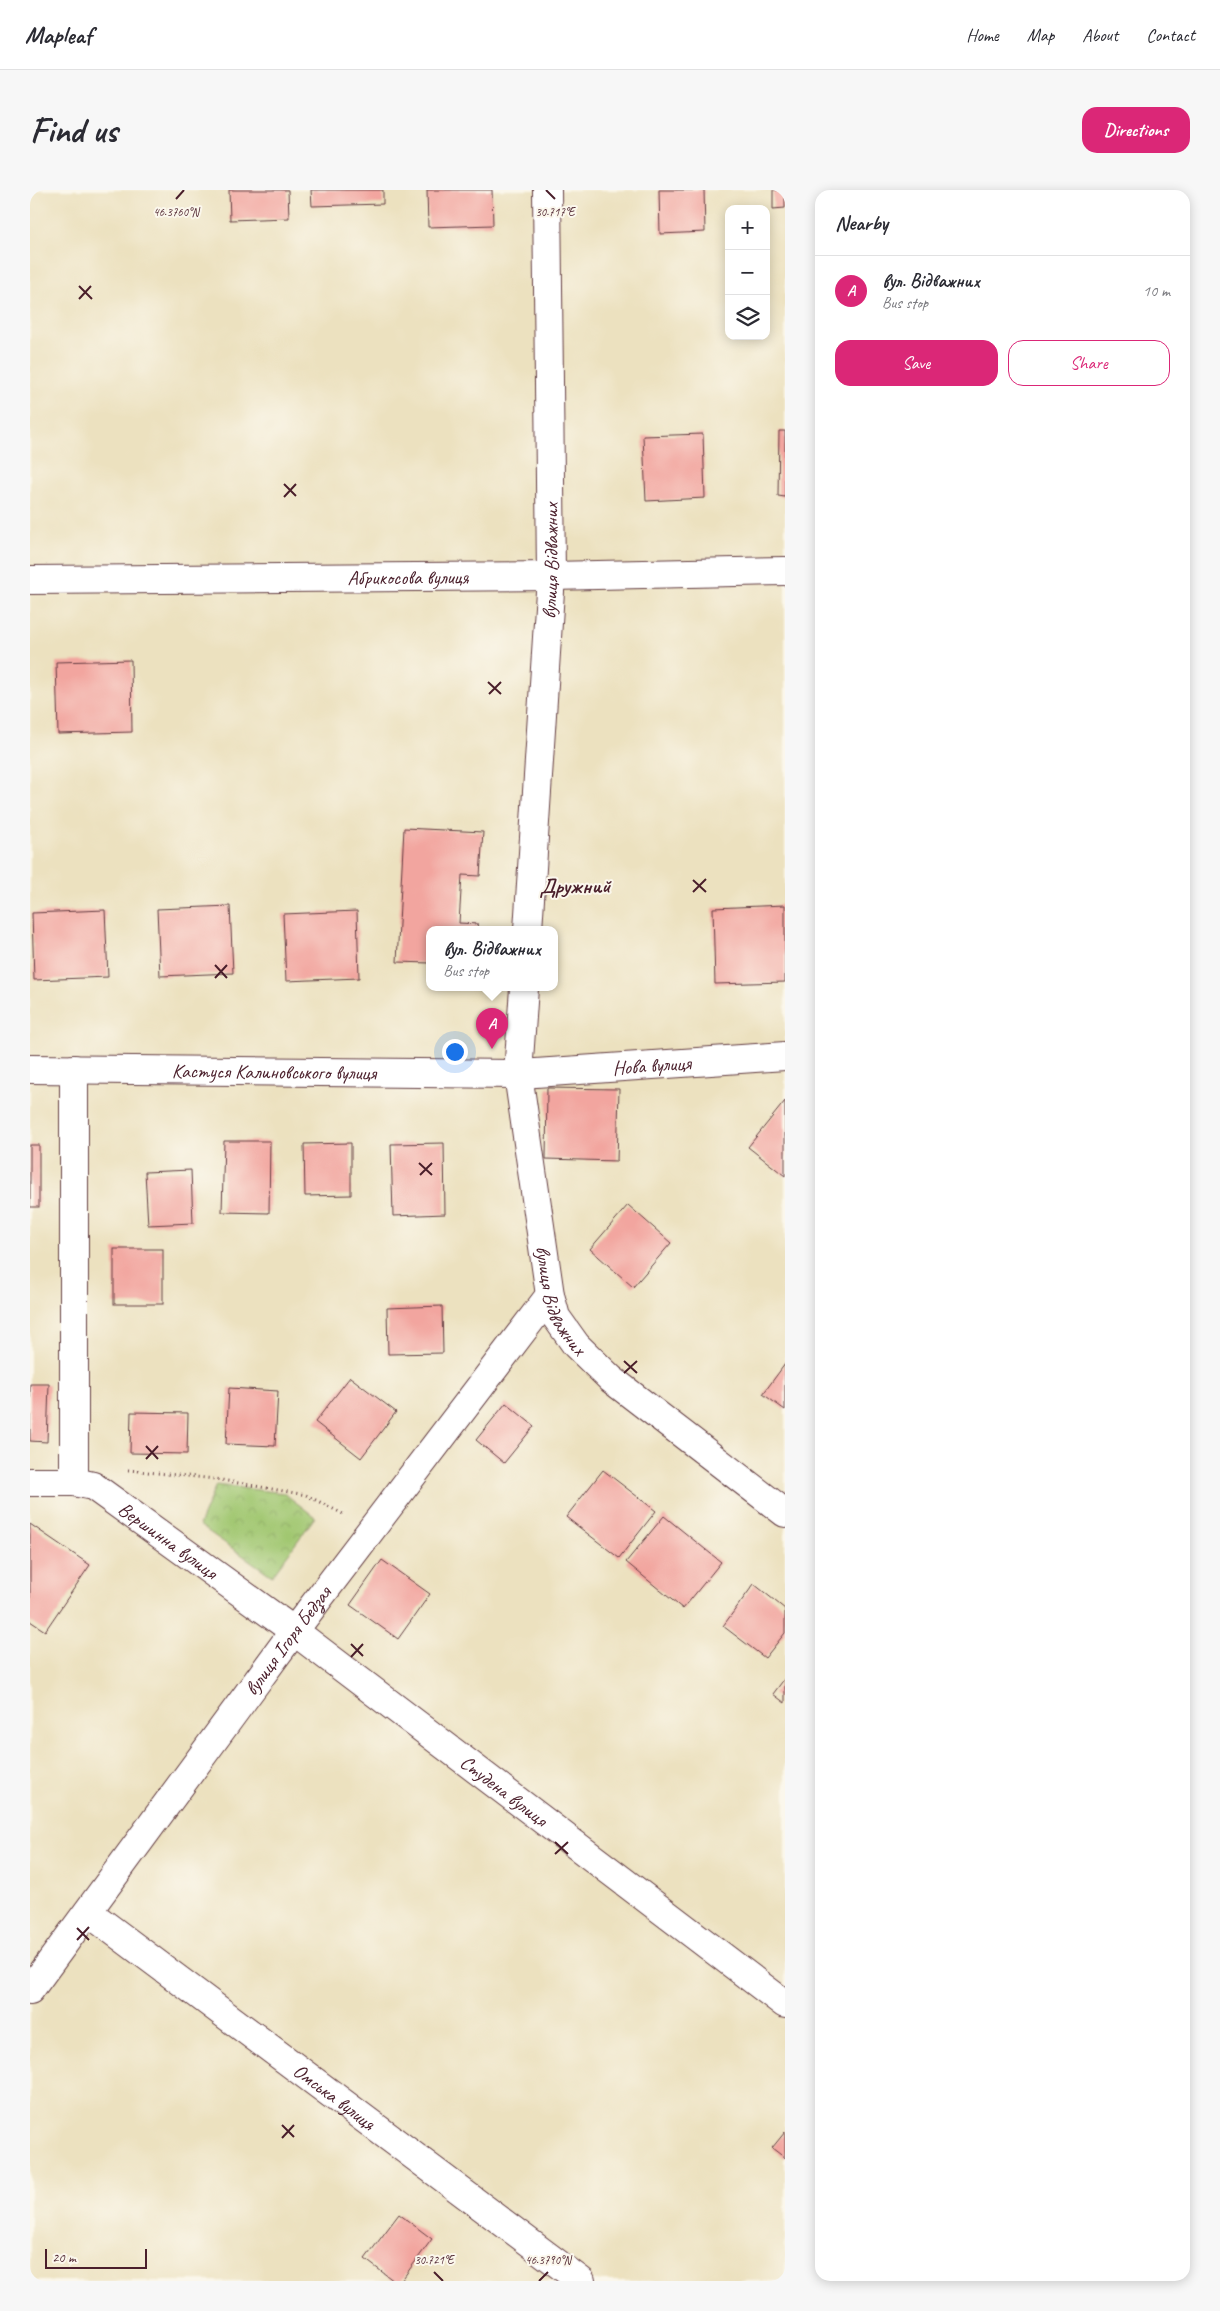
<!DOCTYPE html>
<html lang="en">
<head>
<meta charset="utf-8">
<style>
  :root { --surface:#fff; --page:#f7f7f7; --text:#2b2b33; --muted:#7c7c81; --line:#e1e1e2; --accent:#db2777 }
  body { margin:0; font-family:Caveat,sans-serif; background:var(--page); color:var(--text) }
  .controls { position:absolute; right:15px; top:15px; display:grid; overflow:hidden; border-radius:10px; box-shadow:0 2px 12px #0003 }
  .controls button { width:45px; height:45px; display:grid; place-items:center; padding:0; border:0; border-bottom:1px solid var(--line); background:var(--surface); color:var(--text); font:25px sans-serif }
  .scale { position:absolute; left:15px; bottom:12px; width:102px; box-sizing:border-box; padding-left:5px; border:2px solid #4a1f2b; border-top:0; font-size:14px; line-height:18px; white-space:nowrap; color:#4a1f2b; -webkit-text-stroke:4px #fbf7ec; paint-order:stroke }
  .you { position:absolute; left:424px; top:861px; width:18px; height:18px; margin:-12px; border:4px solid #fff; border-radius:50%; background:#1a73e8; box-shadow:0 0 0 8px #1a73e833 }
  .badge { display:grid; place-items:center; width:32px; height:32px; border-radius:50%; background:var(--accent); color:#fff; font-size:16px; font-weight:700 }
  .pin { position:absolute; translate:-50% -41px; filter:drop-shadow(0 1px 2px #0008) }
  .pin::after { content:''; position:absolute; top:26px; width:18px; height:15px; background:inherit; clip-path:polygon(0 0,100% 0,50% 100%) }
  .popup { position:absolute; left:396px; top:736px; width:132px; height:65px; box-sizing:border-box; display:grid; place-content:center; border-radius:10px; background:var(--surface); filter:drop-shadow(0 1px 4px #0005); font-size:16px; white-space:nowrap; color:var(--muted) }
  .popup b { font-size:19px; color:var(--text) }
  .popup::after { content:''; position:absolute; left:50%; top:100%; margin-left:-10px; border:10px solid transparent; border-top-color:var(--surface) }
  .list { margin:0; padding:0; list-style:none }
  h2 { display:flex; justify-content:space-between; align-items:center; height:65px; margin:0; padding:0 20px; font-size:21px }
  h2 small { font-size:16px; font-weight:400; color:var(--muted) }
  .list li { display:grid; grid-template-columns:32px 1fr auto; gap:15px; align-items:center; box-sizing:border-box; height:70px; padding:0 20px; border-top:1px solid var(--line) }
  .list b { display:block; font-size:19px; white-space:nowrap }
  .list p { margin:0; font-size:16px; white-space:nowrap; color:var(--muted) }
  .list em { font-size:16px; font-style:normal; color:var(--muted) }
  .actions { display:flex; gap:10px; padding:15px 20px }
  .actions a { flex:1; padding:11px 0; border:1px solid var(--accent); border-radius:15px; text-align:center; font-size:18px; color:var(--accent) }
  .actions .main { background:var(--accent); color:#fff }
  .icon { flex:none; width:28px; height:28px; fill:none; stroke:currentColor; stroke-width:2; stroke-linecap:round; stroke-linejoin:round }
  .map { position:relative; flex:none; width:755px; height:2091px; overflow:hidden; border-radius:15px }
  header { display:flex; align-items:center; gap:30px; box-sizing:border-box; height:70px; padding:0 25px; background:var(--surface); border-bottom:1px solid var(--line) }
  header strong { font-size:24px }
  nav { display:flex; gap:28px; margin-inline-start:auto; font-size:18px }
  .intro { display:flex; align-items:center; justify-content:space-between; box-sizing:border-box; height:120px; padding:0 30px }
  h1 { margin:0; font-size:35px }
  .button { padding:12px 22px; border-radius:15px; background:var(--accent); color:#fff; font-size:18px; font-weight:700 }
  main { display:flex; gap:30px; padding:0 30px }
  aside { flex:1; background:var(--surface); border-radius:15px; box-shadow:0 2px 12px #0003 }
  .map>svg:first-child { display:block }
  .park { fill:url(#park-crowns); stroke:#76734e }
  .building { fill:#f2a59f }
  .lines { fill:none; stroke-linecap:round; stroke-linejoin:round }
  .minor-casing { stroke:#623c41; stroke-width:30 }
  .path { stroke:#623c41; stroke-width:3; stroke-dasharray:1 4; stroke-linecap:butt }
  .minor { stroke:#fff; stroke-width:28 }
  .ticks { fill:none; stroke:#4a1f2b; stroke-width:2 }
  .labels { text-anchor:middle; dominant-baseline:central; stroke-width:4; stroke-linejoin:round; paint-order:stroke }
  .street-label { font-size:20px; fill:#4a1f2b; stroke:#fbf7ec }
  .neighbourhood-label { font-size:21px; font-weight:bold; fill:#4a1f2b; stroke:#fbf7ec }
  .ticks-label { font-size:12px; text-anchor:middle; fill:#4a1f2b; stroke:#fbf7ec; stroke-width:4; stroke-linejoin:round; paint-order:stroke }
</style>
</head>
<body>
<header>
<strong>Mapleaf</strong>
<nav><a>Home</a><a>Map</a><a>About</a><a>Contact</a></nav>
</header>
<div class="intro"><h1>Find us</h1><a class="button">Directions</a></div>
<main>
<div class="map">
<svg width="755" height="2091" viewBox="0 0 755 2091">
  <defs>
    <pattern id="park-crowns" width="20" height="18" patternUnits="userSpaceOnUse" patternTransform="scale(1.25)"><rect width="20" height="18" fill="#a1c771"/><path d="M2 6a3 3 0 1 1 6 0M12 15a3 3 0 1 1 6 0" fill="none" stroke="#8caa62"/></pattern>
  </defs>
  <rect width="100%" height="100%" fill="#fbf7ec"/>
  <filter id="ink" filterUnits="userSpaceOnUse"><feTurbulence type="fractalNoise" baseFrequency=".02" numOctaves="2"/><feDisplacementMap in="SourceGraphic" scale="10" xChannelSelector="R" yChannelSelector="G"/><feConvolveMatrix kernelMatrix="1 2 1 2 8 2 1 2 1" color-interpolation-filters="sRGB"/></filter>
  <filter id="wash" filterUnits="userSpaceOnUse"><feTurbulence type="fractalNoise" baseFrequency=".0096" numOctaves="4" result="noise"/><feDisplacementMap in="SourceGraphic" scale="20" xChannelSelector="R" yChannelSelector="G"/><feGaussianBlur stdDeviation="1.12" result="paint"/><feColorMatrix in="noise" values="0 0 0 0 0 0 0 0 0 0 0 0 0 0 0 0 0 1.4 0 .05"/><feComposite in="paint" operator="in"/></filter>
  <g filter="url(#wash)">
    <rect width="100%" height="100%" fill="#ece1bf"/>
    <path class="park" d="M186,1295L254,1303L285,1327L242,1386L169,1335Z"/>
    <g id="blocks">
      <g class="building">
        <path d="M199,0H258L259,28L200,30Z"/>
        <path d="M281,0H353V14L282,16Z"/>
        <path d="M397,0H462L463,35L398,37Z"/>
        <path d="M629,0H674L675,42L630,44Z"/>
        <path d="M743,0H755V18L743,19Z"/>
        <path d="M749,241H755V307L748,306Z"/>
        <path d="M673,244L675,308L616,311L613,246Z"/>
        <path d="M101,470L102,542L28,544L26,472Z"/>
        <path d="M374,638L453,642L450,686L432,685L429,733L448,734L447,740H400V773L367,772Z"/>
        <path d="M755,715V792L685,794L683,718Z"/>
        <path d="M200,716L203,783L130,786L127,719Z"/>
        <path d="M75,720L78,787L4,790L2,723Z"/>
        <path d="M327,721L329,788L256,791L253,724Z"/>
        <path d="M517,898L589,899L587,971L516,969Z"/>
        <path d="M755,911V986L718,957Z"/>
        <path d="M194,951H240L239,1023L192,1022Z"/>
        <path d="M321,953V1005L275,1006L274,954Z"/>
        <path d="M414,953L415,1024L363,1026L361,954Z"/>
        <rect x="0" y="955" width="9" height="62"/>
        <path d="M161,980L163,1033L118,1035L115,982Z"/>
        <path d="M598,1015L641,1053L603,1097L560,1059Z"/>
        <rect x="84" y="1059" width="49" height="55"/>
        <path d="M412,1116L413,1163L358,1164L357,1118Z"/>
        <path d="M755,1174V1220L733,1204Z"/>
        <path d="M320,1187L366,1222L331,1268L285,1232Z"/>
        <path d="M0,1194H19L17,1252L0,1251Z"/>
        <path d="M199,1198L248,1201L245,1256L196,1254Z"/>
        <path d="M476,1213L504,1236L474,1273L446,1250Z"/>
        <path d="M101,1222L158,1223L157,1264L100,1263Z"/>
        <path d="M573,1280L626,1321L589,1368L536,1327Z"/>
        <path d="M634,1326L691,1372L653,1419L596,1372Z"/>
        <path d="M0,1334L60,1375L15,1441L0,1431Z"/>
        <path d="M352,1370L400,1404L368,1449L320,1415Z"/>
        <path d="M724,1394L755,1419V1443L735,1468L693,1436Z"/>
        <path d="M755,1488V1513L743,1504Z"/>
        <path d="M755,1942V1968L742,1958Z"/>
        <path d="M369,2024L402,2049L371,2091H364L335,2069Z"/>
      </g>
    </g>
  </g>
  <g filter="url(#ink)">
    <use href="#blocks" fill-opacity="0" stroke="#623c41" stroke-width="1"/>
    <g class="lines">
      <defs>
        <g id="minor">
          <path id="s1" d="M0,390L521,386L755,381"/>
          <path id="s2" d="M498,740L521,386L517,0"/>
          <path id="s3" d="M494,798L488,884L520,1105L526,1127L546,1155L581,1189L755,1323"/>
          <path id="s4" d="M0,879L491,884L755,866"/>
          <path id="s5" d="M0,1292H44L63,1296L264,1441L755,1814"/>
          <path d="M44,1292V879"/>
          <path id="s6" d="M58,1722L551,2091"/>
          <path id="s7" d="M0,1800L264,1441L520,1105"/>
        </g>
      </defs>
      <use href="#minor" class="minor-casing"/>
      <path class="path" d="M98,1280L186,1289L276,1305L315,1325"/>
      <use href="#minor" class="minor"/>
    </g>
  </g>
  <path class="ticks" d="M516,0L525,9M146,9L154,0M49,96L62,109M49,109L61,96M254,294L266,306M254,307L266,294M458,492L471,504M459,504L471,492M663,690L676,702M663,702L676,689M185,775L197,788M185,788L197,775M389,973L402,985M390,985L402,973M594,1171L607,1183M594,1183L607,1171M116,1256L128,1269M116,1269L128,1256M321,1454L333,1466M321,1467L333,1454M525,1652L538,1664M525,1664L538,1652M47,1738L59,1750M47,1750L59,1737M252,1935L264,1947M252,1948L264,1935M404,2082L413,2091M509,2091L518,2082"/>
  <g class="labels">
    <g class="street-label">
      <text stroke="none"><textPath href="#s2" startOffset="370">вулиця Відважних</textPath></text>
      <text stroke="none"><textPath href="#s1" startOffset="378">Абрикосова вулиця</textPath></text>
      <text stroke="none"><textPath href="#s4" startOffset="622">Нова вулиця</textPath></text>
      <text stroke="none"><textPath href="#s4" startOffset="244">Кастуся Калиновського вулиця</textPath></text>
      <text stroke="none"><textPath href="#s3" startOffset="318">вулиця Відважних</textPath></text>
      <text stroke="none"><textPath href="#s5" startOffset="156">Вершинна вулиця</textPath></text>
      <text stroke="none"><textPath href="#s7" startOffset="434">вулиця Ігоря Бедзая</textPath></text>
      <text stroke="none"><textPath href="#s5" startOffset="575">Студена вулиця</textPath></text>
      <text stroke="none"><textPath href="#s6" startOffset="308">Омська вулиця</textPath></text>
    </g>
    <g class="neighbourhood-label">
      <text x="545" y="696">Дружний</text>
    </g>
  </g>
  <g class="ticks-label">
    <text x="525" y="26">30.717°E</text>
    <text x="146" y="26">46.3760°N</text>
    <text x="518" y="2074">46.3790°N</text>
    <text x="404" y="2074">30.721°E</text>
  </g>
</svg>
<div class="controls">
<button>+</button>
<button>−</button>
<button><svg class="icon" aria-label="layers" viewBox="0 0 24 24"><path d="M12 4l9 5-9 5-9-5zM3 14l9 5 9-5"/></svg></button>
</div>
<div class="scale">20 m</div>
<div class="you"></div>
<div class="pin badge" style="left:462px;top:859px">A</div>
<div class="popup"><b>вул. Відважних</b>Bus stop</div>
</div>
<aside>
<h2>Nearby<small></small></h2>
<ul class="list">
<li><span class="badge">A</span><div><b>вул. Відважних</b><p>Bus stop</p></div><em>10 m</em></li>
</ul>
<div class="actions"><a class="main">Save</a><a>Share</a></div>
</aside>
</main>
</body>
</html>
